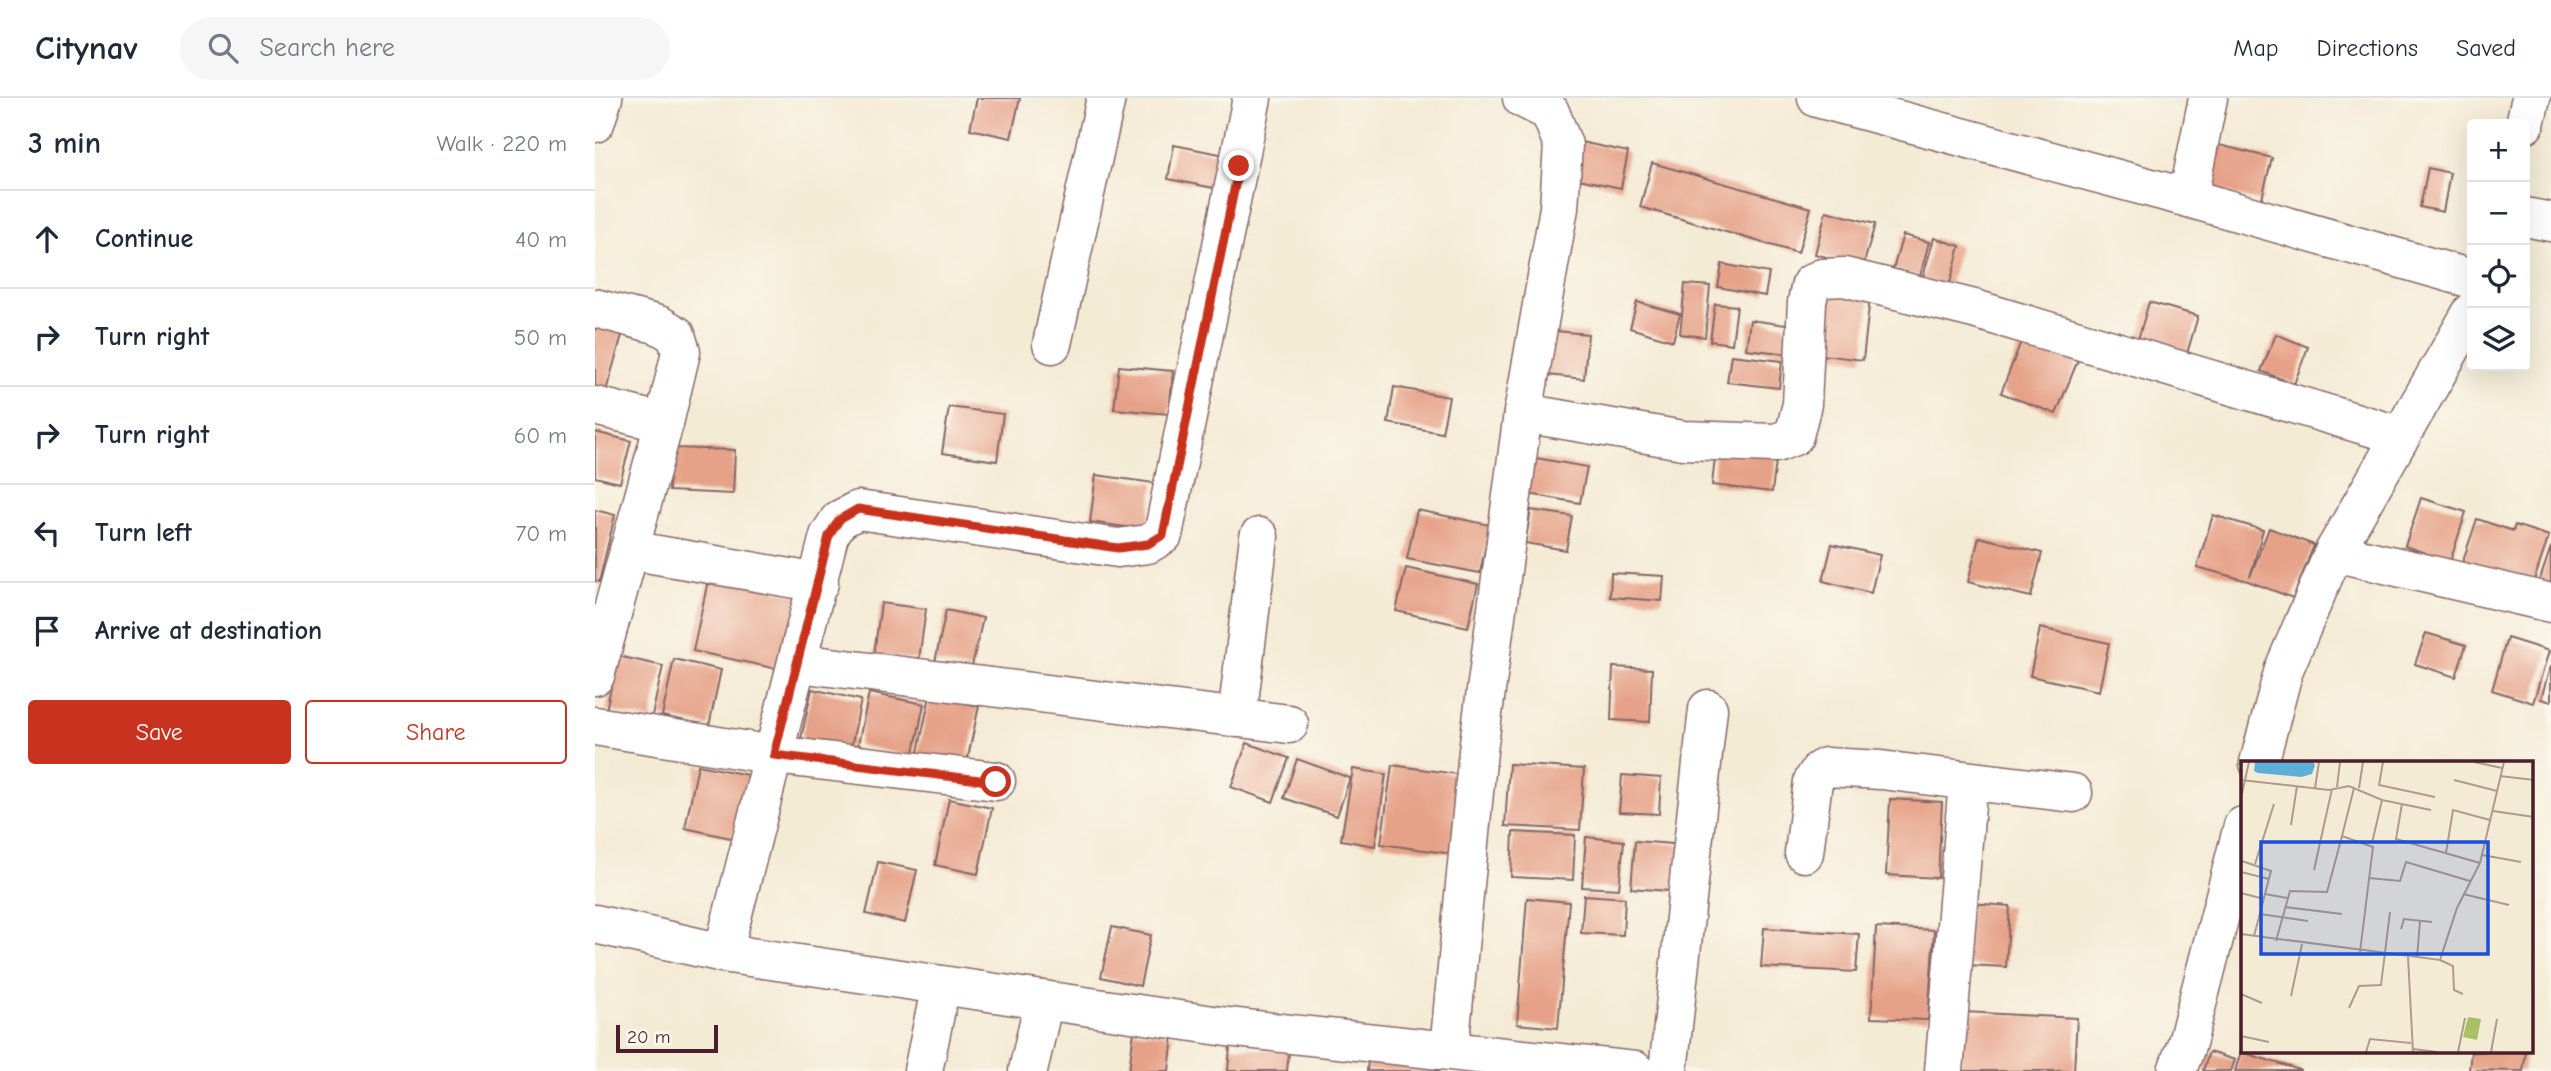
<!DOCTYPE html>
<html lang="en">
<head>
<meta charset="utf-8">
<style>
  :root { --surface:#fff; --page:#f6f6f7; --text:#1f2937; --muted:#747a83; --line:#e0e1e3; --accent:#c8321e }
  body { margin:0; font-family:"Comic Neue",sans-serif; background:var(--page); color:var(--text) }
  .controls { position:absolute; right:21px; top:21px; display:grid; overflow:hidden; border-radius:7px; box-shadow:0 7px 28px #0002 }
  .controls button { width:63px; height:63px; display:grid; place-items:center; padding:0; border:0; border-bottom:2px solid var(--line); background:var(--surface); color:var(--text); font:35px sans-serif }
  .scale { position:absolute; left:21px; bottom:18px; width:102px; box-sizing:border-box; padding-left:7px; border:4px solid #4a1f2b; border-top:0; font-size:19px; line-height:24px; white-space:nowrap; color:#4a1f2b; -webkit-text-stroke:5px #fbf7ec; paint-order:stroke }
  .stop { position:absolute; width:21px; height:21px; margin:-16px; border:5px solid #c8321e; border-radius:50%; background:#fff }
  .stop.end { background:#c8321e; border-color:#fff; box-shadow:0 2px 7px #0008 }
  .list { margin:0; padding:0; list-style:none }
  h2 { display:flex; justify-content:space-between; align-items:center; height:91px; margin:0; padding:0 28px; font-size:30px }
  h2 small { font-size:23px; font-weight:400; color:var(--muted) }
  .list li { display:grid; grid-template-columns:46px 1fr auto; gap:21px; align-items:center; box-sizing:border-box; height:98px; padding:0 28px; border-top:2px solid var(--line) }
  .list b { display:block; font-size:26px; white-space:nowrap }
  .list em { font-size:23px; font-style:normal; color:var(--muted) }
  .actions { display:flex; gap:14px; padding:21px 28px }
  .actions a { flex:1; padding:16px 0; border:2px solid var(--accent); border-radius:7px; text-align:center; font-size:24px; color:var(--accent) }
  .actions .main { background:var(--accent); color:#fff }
  .icon { flex:none; width:38px; height:38px; fill:none; stroke:currentColor; stroke-width:2; stroke-linecap:round; stroke-linejoin:round }
  .map { position:relative; flex:none; width:1956px; height:973px; overflow:hidden }
  header { display:flex; align-items:center; gap:42px; box-sizing:border-box; height:98px; padding:0 35px; background:var(--surface); border-bottom:2px solid var(--line) }
  header strong { font-size:33px }
  nav { display:flex; gap:38px; margin-inline-start:auto; font-size:24px }
  .search { width:490px; height:63px; background:var(--page); display:flex; align-items:center; gap:18px; box-sizing:border-box; padding:0 24px; border-radius:38px; color:var(--muted); font-size:26px }
  main { display:flex }
  aside { flex:1; background:var(--surface) }
  .map>svg:first-child { display:block }
  .building { fill:#e6a288 }
  .lines { fill:none; stroke-linecap:round; stroke-linejoin:round }
  .minor-casing { stroke:#866666; stroke-width:41 }
  .minor { stroke:#fff; stroke-width:38 }
  .route { stroke:#c8321e; stroke-width:9 }
  .inset-road { fill:none; stroke:#b09991; stroke-width:2 }
  .view { fill:#1d4ed8; fill-opacity:0.15; stroke:#1d4ed8; stroke-width:3.5 }
  .inset-edge { fill:none; stroke:#4a1f2b; stroke-width:3.5 }
</style>
</head>
<body>
<header>
<strong>Citynav</strong>
<div class="search"><svg class="icon" aria-label="search" viewBox="0 0 24 24"><circle cx="10" cy="10" r="6"/><path d="M15 15l6 6"/></svg>Search here</div>
<nav><a>Map</a><a>Directions</a><a>Saved</a></nav>
</header>
<main>
<aside>
<h2>3 min<small>Walk · 220 m</small></h2>
<ul class="list">
<li><svg class="icon" aria-label="ahead" viewBox="0 0 24 24"><path d="M12 20V5M6 11l6-6 6 6"/></svg><div><b>Continue</b></div><em>40 m</em></li>
<li><svg class="icon" aria-label="right" viewBox="0 0 24 24"><path d="M7 20v-9h11M14 6l5 5-5 5"/></svg><div><b>Turn right</b></div><em>50 m</em></li>
<li><svg class="icon" aria-label="right" viewBox="0 0 24 24"><path d="M7 20v-9h11M14 6l5 5-5 5"/></svg><div><b>Turn right</b></div><em>60 m</em></li>
<li><svg class="icon" aria-label="left" viewBox="0 0 24 24"><path d="M17 20v-9H6M10 6l-5 5 5 5"/></svg><div><b>Turn left</b></div><em>70 m</em></li>
<li><svg class="icon" aria-label="arrive" viewBox="0 0 24 24"><path d="M6 21V4h12l-3 4 3 4H6"/></svg><div><b>Arrive at destination</b></div></li>
</ul>
<div class="actions"><a class="main">Save</a><a>Share</a></div>
</aside>
<div class="map">
<svg width="1956" height="973" viewBox="0 0 1956 973">
  <rect width="100%" height="100%" fill="#fbf7ec"/>
  <filter id="ink" filterUnits="userSpaceOnUse"><feTurbulence type="fractalNoise" baseFrequency=".0143" numOctaves="2"/><feDisplacementMap in="SourceGraphic" scale="14" xChannelSelector="R" yChannelSelector="G"/><feConvolveMatrix kernelMatrix="1 2 1 2 8 2 1 2 1" color-interpolation-filters="sRGB"/></filter>
  <filter id="wash" filterUnits="userSpaceOnUse"><feTurbulence type="fractalNoise" baseFrequency=".00686" numOctaves="4" result="noise"/><feDisplacementMap in="SourceGraphic" scale="28" xChannelSelector="R" yChannelSelector="G"/><feGaussianBlur stdDeviation="1.57" result="paint"/><feColorMatrix in="noise" values="0 0 0 0 0 0 0 0 0 0 0 0 0 0 0 0 0 1.4 0 .05"/><feComposite in="paint" operator="in"/></filter>
  <g filter="url(#wash)">
    <rect width="100%" height="100%" fill="#f4ebd5"/>
    <g id="blocks">
      <g class="building">
        <path d="M382,0H425L416,40L375,31Z"/>
        <path d="M986,44L1033,54L1026,90L979,80Z"/>
        <path d="M579,47L630,57L624,91L573,81Z"/>
        <path d="M1624,47L1677,60L1666,104L1613,90Z"/>
        <path d="M1057,65L1216,110L1203,155L1045,109Z"/>
        <path d="M1833,70L1855,75L1848,114L1825,109Z"/>
        <path d="M1231,113L1280,126L1268,169L1220,156Z"/>
        <path d="M1308,137L1334,144L1325,179L1298,171Z"/>
        <path d="M1339,140L1365,148L1354,189L1327,182Z"/>
        <path d="M1127,166L1174,175L1170,198L1123,189Z"/>
        <path d="M1090,186L1115,188L1110,239L1085,236Z"/>
        <path d="M1226,194L1275,199L1268,262L1219,256Z"/>
        <path d="M1042,204L1085,216L1078,243L1035,230Z"/>
        <path d="M1554,204L1603,218L1591,259L1542,245Z"/>
        <path d="M1120,206L1142,208L1137,246L1115,243Z"/>
        <path d="M0,222L29,230L11,293L0,290Z"/>
        <path d="M1155,222L1199,228L1196,256L1151,251Z"/>
        <path d="M949,232L993,236L989,281L944,276Z"/>
        <path d="M1681,236L1713,249L1699,286L1666,273Z"/>
        <path d="M1427,241L1483,262L1461,316L1406,295Z"/>
        <path d="M1136,257L1187,263L1184,290L1132,284Z"/>
        <path d="M524,268L578,273L574,316L519,311Z"/>
        <path d="M799,289L854,299L847,335L793,325Z"/>
        <path d="M354,309L408,316L402,363L347,355Z"/>
        <path d="M0,334L36,343L25,385L0,379Z"/>
        <path d="M1121,349L1182,356L1177,394L1117,387Z"/>
        <path d="M76,350L140,352L138,396L74,393Z"/>
        <path d="M935,359L992,369L985,405L928,395Z"/>
        <path d="M501,377L559,385L552,432L495,424Z"/>
        <path d="M1826,400L1871,414L1855,464L1810,448Z"/>
        <path d="M0,412L20,417L4,484L0,483Z"/>
        <path d="M822,412L895,427L885,475L812,461Z"/>
        <path d="M936,412L977,418L971,452L930,445Z"/>
        <path d="M1618,417L1668,432L1655,479L1674,430L1719,447L1698,500L1653,483L1602,469Z"/>
        <path d="M1882,421L1918,433L1920,427L1954,438L1935,494L1865,471Z"/>
        <path d="M1384,439L1447,455L1436,499L1373,484Z"/>
        <path d="M1237,446L1285,457L1276,495L1228,483Z"/>
        <path d="M1956,449V498L1941,493Z"/>
        <path d="M811,470L883,486L873,529L801,513Z"/>
        <path d="M1016,475L1069,478L1067,503L1015,499Z"/>
        <path d="M114,478L208,498L192,573L98,553Z"/>
        <path d="M286,505L331,511L324,562L279,556Z"/>
        <path d="M351,512L388,520L376,572L340,564Z"/>
        <path d="M1445,530L1514,545L1504,593L1435,578Z"/>
        <path d="M1831,535L1871,547L1861,579L1820,566Z"/>
        <path d="M1912,540L1954,553L1938,605L1897,592Z"/>
        <path d="M23,558L68,568L56,622L11,612Z"/>
        <path d="M79,561L126,572L114,628L67,618Z"/>
        <path d="M1018,569L1057,571L1055,624L1016,622Z"/>
        <path d="M1955,569H1956V604L1946,601Z"/>
        <path d="M217,591L266,602L256,650L206,640Z"/>
        <path d="M274,595L329,606L318,659L263,647Z"/>
        <path d="M335,598L384,608L370,673L321,663Z"/>
        <path d="M652,645L694,660L678,704L636,689Z"/>
        <path d="M702,661L755,680L742,718L689,700Z"/>
        <path d="M914,666L989,671L985,732L910,728Z"/>
        <path d="M103,667L153,677L140,741L90,730Z"/>
        <path d="M797,667L876,678L865,757L786,746Z"/>
        <path d="M758,671L791,676L780,748L746,742Z"/>
        <path d="M1027,677L1066,680L1064,716L1024,714Z"/>
        <path d="M354,701L397,710L383,776L340,767Z"/>
        <path d="M1295,701L1347,704L1343,780L1291,777Z"/>
        <path d="M918,734L980,737L978,782L916,779Z"/>
        <path d="M991,739L1029,743L1024,791L987,789Z"/>
        <path d="M1040,743L1090,747L1086,794L1036,790Z"/>
        <path d="M283,764L322,772L310,825L271,816Z"/>
        <path d="M989,797L1030,800L1028,837L986,835Z"/>
        <path d="M932,800L974,804L963,930L922,926Z"/>
        <path d="M1375,805L1415,808L1411,869L1371,867Z"/>
        <path d="M517,829L556,837L545,888L506,879Z"/>
        <path d="M1281,829L1339,832L1333,922L1276,920Z"/>
        <path d="M1169,830L1264,836L1261,874L1166,869Z"/>
        <path d="M1369,914L1482,920L1479,973H1366Z"/>
        <path d="M539,933L578,937L574,973H534Z"/>
        <path d="M635,948L694,954L692,973H633Z"/>
        <path d="M1614,954L1640,962L1636,973H1608Z"/>
        <path d="M1646,954L1705,972V973H1640Z"/>
        <path d="M1876,954H1931L1928,973L1874,972Z"/>
        <path d="M773,962L846,968L845,973H772Z"/>
      </g>
    </g>
  </g>
  <g filter="url(#ink)">
    <use href="#blocks" fill-opacity="0" stroke="#866666" stroke-width="2"/>
    <g class="lines">
      <defs>
        <g id="minor">
          <path d="M1222,0L1593,100L1877,181"/>
          <path d="M0,25L8,0"/>
          <path d="M1930,26L1936,0"/>
          <path d="M1593,100L1613,0"/>
          <path d="M1930,119L1956,124"/>
          <path d="M0,210L64,227L81,237L86,254L69,325L0,578"/>
          <path d="M457,246L511,0"/>
          <path d="M0,308L69,325"/>
          <path d="M928,315L1088,342L1181,345L1199,338L1207,306L1212,204L1216,186L1227,180L1249,179L1379,211L1806,338"/>
          <path d="M34,452L224,485"/>
          <path d="M1739,454L1956,505"/>
          <path d="M203,565L694,626"/>
          <path d="M642,620L664,439"/>
          <path d="M0,628L179,657L401,683"/>
          <path d="M1664,665L1689,571L1739,454L1877,214"/>
          <path d="M1209,755L1218,683L1225,672L1231,669L1286,672L1478,695"/>
          <path d="M0,826L128,855L632,929L1040,973"/>
          <path d="M128,855L234,438L244,422L263,412L523,450L553,446L568,437L657,0"/>
          <path d="M854,952L883,653L928,315L964,110L968,47L955,14L927,0"/>
          <path d="M328,973L346,887"/>
          <path d="M433,973L449,902"/>
          <path d="M1073,973L1113,611"/>
          <path d="M1349,973L1373,683"/>
          <path d="M1582,973L1592,945L1648,728"/>
        </g>
      </defs>
      <use href="#minor" class="minor-casing"/>
      <use href="#minor" class="minor"/>
    </g>
  </g>
  <g class="lines" filter="url(#ink)">
    <path class="route" d="M401,684L179,657L234,438L244,422L263,411L523,450L553,446L568,437L644,68"/>
  </g>
  <g transform="translate(1646 663)">
    <rect width="292" height="292" fill="#f4ebd5"/>
    <path d="M227,256L240,258L236,279L222,276Z" fill="#a9c166"/>
    <path d="M14,1H72L74,4L71,13L60,16L17,12L13,10Z" fill="#5cb0d8"/>
    <path class="inset-road" d="M142,1L138,24L194,36M233,1L261,7M259,15L293,19M0,19L88,29L108,25L141,39L190,49M213,19L256,30M96,26L99,1M74,27L78,1M118,27L122,1M0,37L8,1M161,43L155,78L239,102M252,50L293,56M50,64L56,25M101,75L113,27M131,82L141,39M205,92L212,49L249,59M241,94L280,101M1,100L30,110L13,175M14,103L33,43M73,109L91,28M0,111L28,118M128,117L159,120L165,101L229,120M0,132L23,138M24,133L46,137M222,133L268,144M44,146L101,153M19,153L67,160M160,168L163,158L191,161M0,173L199,199L216,147L239,102L263,1M35,180L49,130L86,131L101,75L132,86L119,191M167,196L172,291M176,197L179,160M199,199L212,205L213,229L222,233M0,233L21,242M50,235L61,183M108,247L118,225L140,224L149,151M0,275L28,281M172,288L196,291M125,291L129,278L170,282M217,291L224,257M250,291L256,258"/>
    <path class="view" d="M20,81H247V193H20Z"/>
    <rect width="292" height="292" class="inset-edge"/>
  </g>
</svg>
<div class="controls">
<button>+</button>
<button>−</button>
<button><svg class="icon" aria-label="locate" viewBox="0 0 24 24"><circle cx="12" cy="12" r="6"/><path d="M12 2v4M12 18v4M2 12h4M18 12h4"/></svg></button>
<button><svg class="icon" aria-label="layers" viewBox="0 0 24 24"><path d="M12 4l9 5-9 5-9-5zM3 14l9 5 9-5"/></svg></button>
</div>
<div class="scale">20 m</div>
<div class="stop" style="left:401px;top:684px"></div>
<div class="stop end" style="left:644px;top:68px"></div>
</div>
</main>
</body>
</html>
